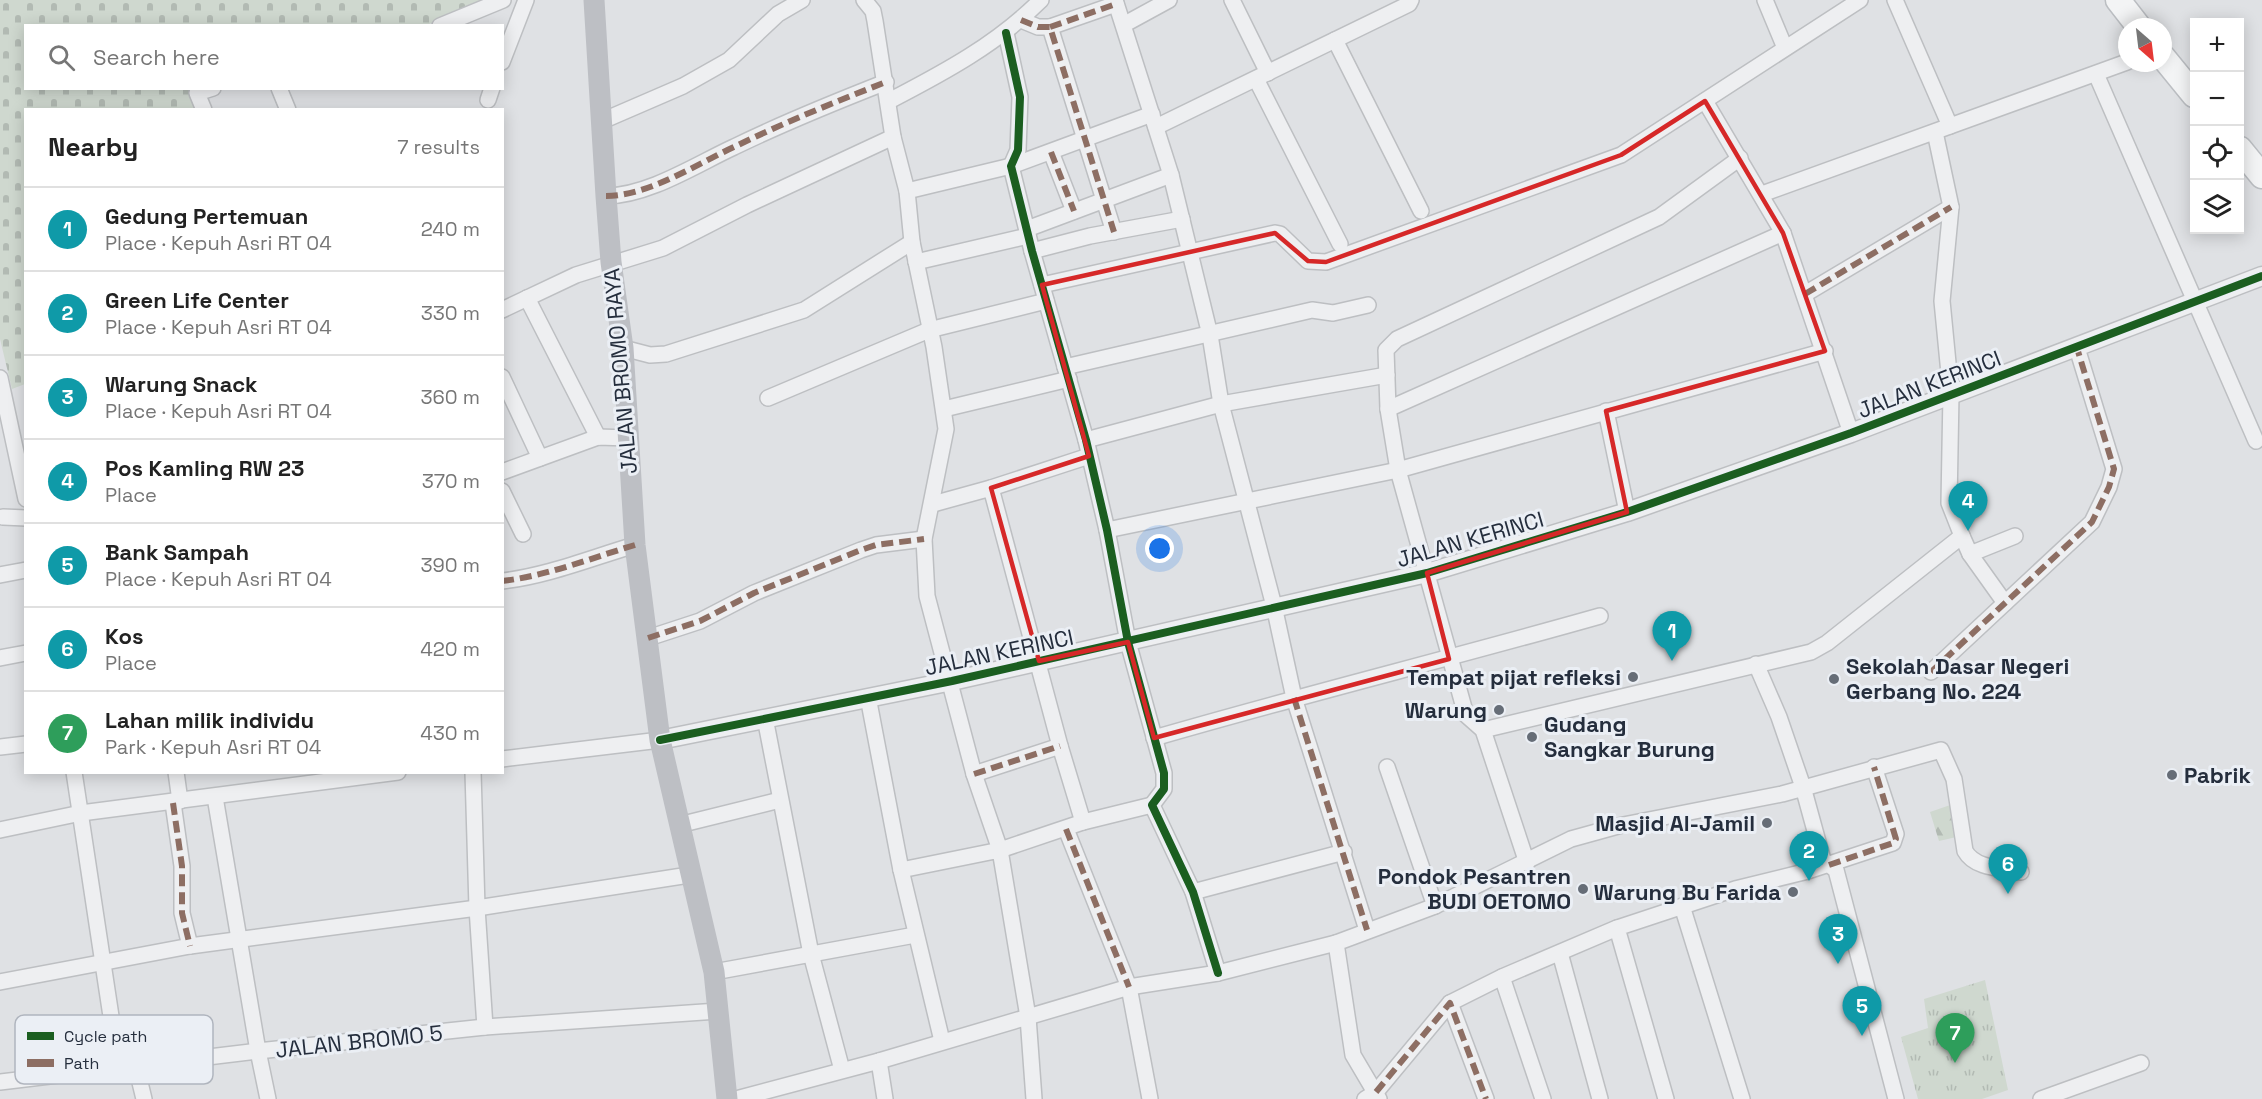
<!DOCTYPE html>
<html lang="en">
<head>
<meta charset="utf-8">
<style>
  :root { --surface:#fff; --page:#f2f2f2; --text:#222; --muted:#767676; --line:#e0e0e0; --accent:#666d77 }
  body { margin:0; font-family:"Space Grotesk",sans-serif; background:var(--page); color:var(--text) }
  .controls { position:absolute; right:18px; top:18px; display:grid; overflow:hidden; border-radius:0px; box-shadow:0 3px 15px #0003 }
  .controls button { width:54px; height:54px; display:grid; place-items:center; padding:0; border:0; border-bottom:2px solid var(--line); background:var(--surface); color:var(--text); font:30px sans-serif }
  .compass { position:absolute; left:2118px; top:18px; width:54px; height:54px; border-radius:50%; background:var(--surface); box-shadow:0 3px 15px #0003; rotate:152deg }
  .you { position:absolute; left:1160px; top:549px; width:21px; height:21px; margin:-15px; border:4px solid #fff; border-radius:50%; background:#1a73e8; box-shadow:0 0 0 9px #1a73e833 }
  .badge { display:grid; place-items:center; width:39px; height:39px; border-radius:50%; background:var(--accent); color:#fff; font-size:20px; font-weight:700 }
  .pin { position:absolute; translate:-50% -50px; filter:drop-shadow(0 2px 3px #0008) }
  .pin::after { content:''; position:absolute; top:32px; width:21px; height:18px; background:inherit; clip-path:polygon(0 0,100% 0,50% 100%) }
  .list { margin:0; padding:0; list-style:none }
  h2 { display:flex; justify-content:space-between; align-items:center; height:78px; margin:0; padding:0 24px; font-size:26px }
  h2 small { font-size:20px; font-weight:400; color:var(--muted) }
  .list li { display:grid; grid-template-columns:39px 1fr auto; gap:18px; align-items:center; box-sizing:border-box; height:84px; padding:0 24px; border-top:2px solid var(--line) }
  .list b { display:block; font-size:22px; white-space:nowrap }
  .list p { margin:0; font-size:20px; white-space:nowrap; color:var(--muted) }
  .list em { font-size:20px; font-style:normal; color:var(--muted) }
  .icon { flex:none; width:33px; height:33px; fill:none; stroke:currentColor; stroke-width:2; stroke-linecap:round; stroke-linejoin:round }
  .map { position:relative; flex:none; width:2262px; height:1099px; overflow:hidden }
  .search { position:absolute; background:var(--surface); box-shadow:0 3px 15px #0003; left:24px; top:24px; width:480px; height:66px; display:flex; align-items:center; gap:15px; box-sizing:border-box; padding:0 21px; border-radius:0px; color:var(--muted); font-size:22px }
  .panel { position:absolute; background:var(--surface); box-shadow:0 3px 15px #0003; left:24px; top:108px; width:480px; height:666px; border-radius:0px }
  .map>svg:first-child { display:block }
  .forest { fill:url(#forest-firs) }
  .cemetery { fill:url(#cemetery-stones) }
  .park { fill:url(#park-tufts) }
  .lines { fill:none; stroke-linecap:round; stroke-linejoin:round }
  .minor-casing { stroke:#bdbfc2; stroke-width:18 }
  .tertiary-casing { stroke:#bdbfc2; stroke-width:21 }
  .primary-casing { stroke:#bbbec2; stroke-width:27 }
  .minor { stroke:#eeeff1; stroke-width:15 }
  .tertiary { stroke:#eeeff1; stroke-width:18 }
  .secondary { stroke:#bdbfc4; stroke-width:21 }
  .primary { stroke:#f3f4f5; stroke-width:24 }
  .quiet { stroke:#8d6e63; stroke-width:6; stroke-dasharray:12 6; stroke-linecap:butt }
  .cycleway-casing { stroke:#ebeff5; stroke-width:11 }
  .cycleway { stroke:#1b5e20; stroke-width:8 }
  .marked { fill:none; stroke:#d62828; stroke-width:4.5; stroke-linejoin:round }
  .poi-dot { fill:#666d77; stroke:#ebeff5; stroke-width:2 }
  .labels { text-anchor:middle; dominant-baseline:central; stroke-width:6; stroke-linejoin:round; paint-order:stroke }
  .street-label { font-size:22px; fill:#252e3d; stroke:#ebeff5 }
  .poi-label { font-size:22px; font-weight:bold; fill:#252e3d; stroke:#ebeff5; text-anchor:end }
  .key { fill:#ebeff5; stroke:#b0b5be; stroke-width:1.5 }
  .key-label { font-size:16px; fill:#252e3d }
</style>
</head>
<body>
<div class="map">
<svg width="2262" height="1099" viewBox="0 0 2262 1099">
  <defs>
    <pattern id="forest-firs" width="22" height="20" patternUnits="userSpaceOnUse" patternTransform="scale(1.5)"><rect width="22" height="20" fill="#cfd8cf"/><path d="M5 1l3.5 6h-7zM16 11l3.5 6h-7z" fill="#b2bab3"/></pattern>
    <pattern id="cemetery-stones" width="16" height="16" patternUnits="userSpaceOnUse" patternTransform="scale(1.5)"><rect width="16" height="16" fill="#cfd8cf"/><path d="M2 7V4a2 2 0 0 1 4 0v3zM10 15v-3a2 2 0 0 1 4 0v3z" fill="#b2bab3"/></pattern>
    <pattern id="park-tufts" width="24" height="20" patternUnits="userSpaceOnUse" patternTransform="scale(1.5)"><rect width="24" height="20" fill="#cfd8cf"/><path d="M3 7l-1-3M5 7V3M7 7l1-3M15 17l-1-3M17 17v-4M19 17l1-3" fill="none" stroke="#b2bab3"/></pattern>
  </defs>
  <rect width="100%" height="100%" fill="#dfe1e4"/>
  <path class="forest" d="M1956,803L1961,836L1939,841L1930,812Z"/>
  <path class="cemetery" d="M0,0H488L424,26H26V88L192,89L198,109L26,110L25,384L12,389L0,339Z"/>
  <path class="park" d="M1985,980L2008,1090L1982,1099H1918L1901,1037L1928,1028L1924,999Z"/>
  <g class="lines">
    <defs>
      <g id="minor">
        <path d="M864,0L873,11L875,21L893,137L907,191L912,242L934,347L946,429L924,539L927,596L974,774L1000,850L1083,822"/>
        <path d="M1115,0L1171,175L1210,335L1221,404L1274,606L1294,698L1367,930"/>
        <path d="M1232,0L1268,73"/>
        <path d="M1765,0L1785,48"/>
        <path d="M1895,0L1950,126"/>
        <path d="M1021,20L1038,27H1050L1114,232"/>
        <path d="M1125,24L1169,0"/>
        <path d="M440,26L503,0"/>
        <path d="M1050,27L1116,4"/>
        <path d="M1006,33L1020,97L1018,150L1011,166L1032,251L1086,440L1107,530L1128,642L1164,773V789L1152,805L1193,892L1218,973"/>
        <path d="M1335,40L1421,211"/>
        <path d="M502,62L526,0"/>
        <path d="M2096,74L2256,441"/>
        <path d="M1256,79L1340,244"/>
        <path d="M279,88L288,110"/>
        <path d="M488,100L492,88"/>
        <path d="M889,101C945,72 997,44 1041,0"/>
        <path d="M1705,101L1783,233L1851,433"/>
        <path d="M204,110L197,93L213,88"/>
        <path d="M602,121L683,86L729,60L778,14L802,0"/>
        <path d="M1156,127L1409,4L1411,0"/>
        <path d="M1051,152L1074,211"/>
        <path d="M907,191L1011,166L1152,114"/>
        <path d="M1762,194L2127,62"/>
        <path d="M606,196C648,196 697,164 734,147C783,123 835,102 886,82"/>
        <path d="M1027,229L1171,175"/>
        <path d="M1032,251L1090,236L1182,219"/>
        <path d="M916,262L1028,236"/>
        <path d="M1042,285L1275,233L1280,234L1308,261L1326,262L1621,155L1860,0"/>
        <path d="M1805,294L1951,207"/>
        <path d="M527,298L598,437"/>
        <path d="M502,310L576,275L663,248L747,205L893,137"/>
        <path d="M623,348L650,355L666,354L804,310L912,242"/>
        <path d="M1065,367L1312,310L1333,313L1368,305"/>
        <path d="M502,377L540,458"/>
        <path d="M0,378L26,499"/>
        <path d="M768,398L929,330L1046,301"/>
        <path d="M944,409L1069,379"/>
        <path d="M1388,409L1783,233"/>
        <path d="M1606,411L1627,512"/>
        <path d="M1086,440L1221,404L1387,375"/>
        <path d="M502,472L598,437L629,438"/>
        <path d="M991,488L1089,456"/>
        <path d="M502,491L523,534"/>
        <path d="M933,504L991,488L1060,746L1083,822L1152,805"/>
        <path d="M3,517L26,518"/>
        <path d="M1107,530L1398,470L1825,351"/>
        <path d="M1962,536L1970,554L2005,603"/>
        <path d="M1970,554L2015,536"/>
        <path d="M0,575L26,570"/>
        <path d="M502,581C547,576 591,558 635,545"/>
        <path d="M648,638L700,621L754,593L861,550L876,545L924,539"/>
        <path d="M0,658L26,653"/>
        <path d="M1756,664L1779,717L1803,787L1823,860L1836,870L1896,1099"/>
        <path d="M1931,672L2092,522L2109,487L2114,469L2077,348"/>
        <path d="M868,697L901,870L942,1041"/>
        <path d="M765,718L811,954L842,1070"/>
        <path d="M1483,730L1811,652L1827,643L1962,536L1949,503L1951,394L1942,301L1951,207L1935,132"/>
        <path d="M1154,738C1302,695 1452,658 1600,616"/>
        <path d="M0,747L26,744"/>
        <path d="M502,759L660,740"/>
        <path d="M1387,767L1435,906"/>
        <path d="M74,772L119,1069"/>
        <path d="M176,772L180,801"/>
        <path d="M473,772L477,908L485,1027"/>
        <path d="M974,774L1060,746"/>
        <path d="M215,797L258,1051L485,1027L718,1011"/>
        <path d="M173,803L182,866V913L190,946"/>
        <path d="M679,825L780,800"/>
        <path d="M1066,829L1129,987L1150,1099"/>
        <path d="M0,830L81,813L398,772"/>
        <path d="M1527,863L1483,730L1466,715L1398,470L1388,409L1386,350L1397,339L1659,217L1740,158"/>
        <path d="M901,870L1000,850L1028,1017L1034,1099"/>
        <path d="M1193,892L1344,852"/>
        <path d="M1682,906L1742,1099"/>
        <path d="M1560,953L1600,1099"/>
        <path d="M714,972L915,935"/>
        <path d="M1502,977L1543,1099"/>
        <path d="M0,982L190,946L477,908L689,875"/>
        <path d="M1450,1003L1486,1099"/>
        <path d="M879,1061L885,1099"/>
        <path d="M136,1066L144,1099"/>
        <path d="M0,1082L258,1051L268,1099"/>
        <path d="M736,1099L879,1061L1129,987L1218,973L1336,943"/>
        <path d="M1365,1099L1376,1092L1450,1003L1502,977L1617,928"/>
        <path d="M1379,1099L1353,1055L1336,943L1435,906L1571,839L1618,826L1782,794L1941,750L1954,779L1965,851C1975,869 2002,868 2021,872"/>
        <path d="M1666,1099L1617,928L1735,889L1808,871L1893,843L1896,834L1874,767"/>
        <path d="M2041,1099L2141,1063"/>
      </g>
      <path id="tertiary" d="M660,740L952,681L1427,573L1627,512L1851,433L2262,276"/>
      <g id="primary">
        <path d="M2118,0L2139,27"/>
        <path d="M2163,57L2194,95"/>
        <path d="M2240,149L2262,176"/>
      </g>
    </defs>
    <use href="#minor" class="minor-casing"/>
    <use href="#tertiary" class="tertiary-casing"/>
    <use href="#primary" class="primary-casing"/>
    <use href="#minor" class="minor"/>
    <use href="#tertiary" class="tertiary"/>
    <path class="secondary" d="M594,0L606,196L611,262L623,348L635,545L660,740L714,972L727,1099"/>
    <use href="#primary" class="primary"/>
    <g class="quiet">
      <path d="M1021,20L1038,27H1050L1114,232"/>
      <path d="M1050,27L1116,4"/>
      <path d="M1051,152L1074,211"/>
      <path d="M606,196C648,196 697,164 734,147C783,123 835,102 886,82"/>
      <path d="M1805,294L1951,207"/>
      <path d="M502,581C547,576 591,558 635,545"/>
      <path d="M648,638L700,621L754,593L861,550L876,545L924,539"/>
      <path d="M1931,672L2092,522L2109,487L2114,469L2077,348"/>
      <path d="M1294,698L1367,930"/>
      <path d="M974,774L1060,746"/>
      <path d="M173,803L182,866V913L190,946"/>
      <path d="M1066,829L1129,987"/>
      <path d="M1829,865L1893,843L1896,839L1874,767"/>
      <path d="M1376,1092L1450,1003L1486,1099"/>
    </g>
    <defs>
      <g id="cycleway">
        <path d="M1006,33L1020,97L1018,150L1011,166L1032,251L1086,440L1107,530L1128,642L1164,773V789L1152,805L1193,892L1218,973"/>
        <path d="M660,740L952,681L1427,573L1627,512L1851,433L2262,276"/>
      </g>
    </defs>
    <use href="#cycleway" class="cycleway-casing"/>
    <use href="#cycleway" class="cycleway"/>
  </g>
  <path class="marked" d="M1705,101L1783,233L1825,351L1606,411L1627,512L1427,573L1449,659L1154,738L1128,642L1039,661L991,488L1089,456L1042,285L1275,233L1308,261L1326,262L1621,155Z"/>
  <g class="poi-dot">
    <circle cx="1633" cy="677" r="6"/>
    <circle cx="1834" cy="679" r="6"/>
    <circle cx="1499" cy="710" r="6"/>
    <circle cx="1532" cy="737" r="6"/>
    <circle cx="2172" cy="775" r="6"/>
    <circle cx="1767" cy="823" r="6"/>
    <circle cx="1583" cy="889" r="6"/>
    <circle cx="1793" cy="892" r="6"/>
  </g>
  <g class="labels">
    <g class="street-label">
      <text transform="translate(620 371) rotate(-95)">JALAN BROMO RAYA</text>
      <text transform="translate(1929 384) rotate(-21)">JALAN KERINCI</text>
      <text transform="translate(1470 539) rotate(-16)">JALAN KERINCI</text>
      <text transform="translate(999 652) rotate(-12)">JALAN KERINCI</text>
      <text transform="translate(359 1041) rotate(-6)">JALAN BROMO 5</text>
    </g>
    <g class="poi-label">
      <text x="1846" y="666" text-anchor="start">Sekolah Dasar Negeri<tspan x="1846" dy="25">Gerbang No. 224</tspan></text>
      <text x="1621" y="677">Tempat pijat refleksi</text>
      <text x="1487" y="710">Warung</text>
      <text x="1544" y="724" text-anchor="start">Gudang<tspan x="1544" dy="25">Sangkar Burung</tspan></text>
      <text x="2184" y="775" text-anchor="start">Pabrik</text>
      <text x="1755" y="823">Masjid Al-Jamil</text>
      <text x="1571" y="876">Pondok Pesantren<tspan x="1571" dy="25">BUDI OETOMO</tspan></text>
      <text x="1781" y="892">Warung Bu Farida</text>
    </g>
  </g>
  <rect x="15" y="1015" width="198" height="69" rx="9" class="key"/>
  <rect x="27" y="1032" width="27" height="8" fill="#1b5e20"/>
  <rect x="27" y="1059" width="27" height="8" fill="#8d6e63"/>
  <g class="key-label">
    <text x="64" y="1042">Cycle path</text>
    <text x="64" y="1069">Path</text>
  </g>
</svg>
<div class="controls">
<button>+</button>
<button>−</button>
<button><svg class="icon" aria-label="locate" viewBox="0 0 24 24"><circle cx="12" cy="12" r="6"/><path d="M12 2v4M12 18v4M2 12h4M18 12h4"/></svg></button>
<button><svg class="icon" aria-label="layers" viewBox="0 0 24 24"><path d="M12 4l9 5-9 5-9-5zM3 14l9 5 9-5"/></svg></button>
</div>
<svg class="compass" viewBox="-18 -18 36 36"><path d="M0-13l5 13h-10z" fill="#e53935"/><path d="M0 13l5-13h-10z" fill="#767676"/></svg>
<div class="you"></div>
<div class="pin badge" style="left:1672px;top:661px;background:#0f9aa8">1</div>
<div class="pin badge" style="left:1809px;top:881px;background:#0f9aa8">2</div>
<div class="pin badge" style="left:1838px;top:964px;background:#0f9aa8">3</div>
<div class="pin badge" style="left:1968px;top:531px;background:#0f9aa8">4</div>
<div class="pin badge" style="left:1862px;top:1036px;background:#0f9aa8">5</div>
<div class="pin badge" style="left:2008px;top:894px;background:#0f9aa8">6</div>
<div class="pin badge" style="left:1955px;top:1063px;background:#2e9e5b">7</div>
<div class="search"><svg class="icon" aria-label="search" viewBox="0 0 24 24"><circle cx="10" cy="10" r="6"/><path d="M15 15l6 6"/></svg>Search here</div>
<section class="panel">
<h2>Nearby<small>7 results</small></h2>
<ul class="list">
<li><span class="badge" style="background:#0f9aa8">1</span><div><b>Gedung Pertemuan</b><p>Place · Kepuh Asri RT 04</p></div><em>240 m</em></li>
<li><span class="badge" style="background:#0f9aa8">2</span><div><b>Green Life Center</b><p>Place · Kepuh Asri RT 04</p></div><em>330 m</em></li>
<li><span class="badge" style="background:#0f9aa8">3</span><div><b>Warung Snack</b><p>Place · Kepuh Asri RT 04</p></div><em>360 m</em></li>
<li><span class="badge" style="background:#0f9aa8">4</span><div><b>Pos Kamling RW 23</b><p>Place</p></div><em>370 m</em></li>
<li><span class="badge" style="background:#0f9aa8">5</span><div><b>Bank Sampah</b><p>Place · Kepuh Asri RT 04</p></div><em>390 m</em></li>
<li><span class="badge" style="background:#0f9aa8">6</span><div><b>Kos</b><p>Place</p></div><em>420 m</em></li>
<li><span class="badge" style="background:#2e9e5b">7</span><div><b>Lahan milik individu</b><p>Park · Kepuh Asri RT 04</p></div><em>430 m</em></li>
</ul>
</section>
</div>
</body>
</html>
